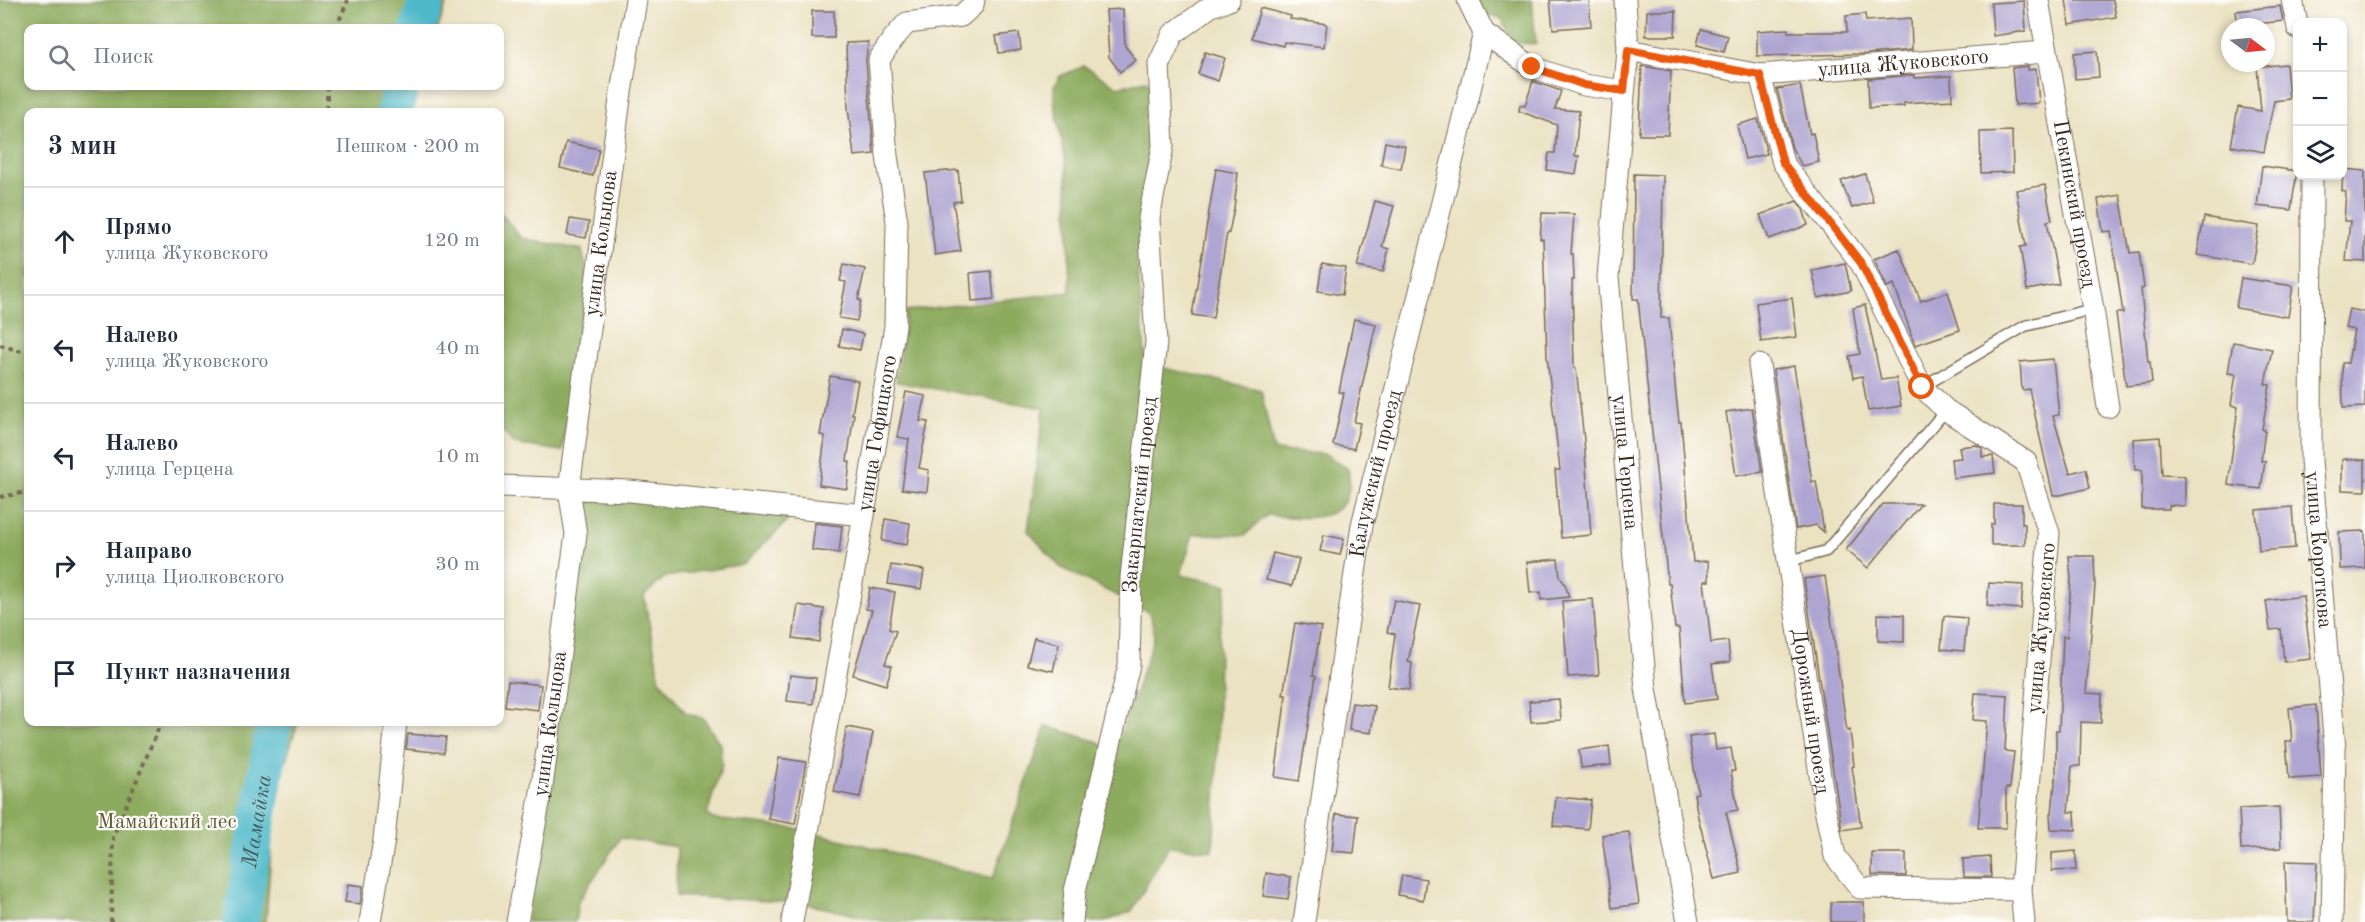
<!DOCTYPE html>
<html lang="ru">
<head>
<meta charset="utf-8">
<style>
  :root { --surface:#fff; --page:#f6f6f7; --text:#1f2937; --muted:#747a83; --line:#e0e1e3 }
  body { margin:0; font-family:"Old Standard TT",serif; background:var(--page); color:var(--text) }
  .controls { position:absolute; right:18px; top:18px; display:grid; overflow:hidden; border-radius:12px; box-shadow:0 3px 9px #0003 }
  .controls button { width:54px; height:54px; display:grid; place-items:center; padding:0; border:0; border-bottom:2px solid var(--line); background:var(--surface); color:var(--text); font:30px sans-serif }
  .compass { position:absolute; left:2221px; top:18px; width:54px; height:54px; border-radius:50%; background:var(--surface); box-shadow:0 3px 9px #0003; rotate:106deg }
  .stop { position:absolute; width:18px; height:18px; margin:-14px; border:4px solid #ea580c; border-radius:50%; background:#fff }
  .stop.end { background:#ea580c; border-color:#fff; box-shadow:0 2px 6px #0008 }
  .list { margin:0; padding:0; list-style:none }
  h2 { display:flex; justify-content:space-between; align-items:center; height:78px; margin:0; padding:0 24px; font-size:26px }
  h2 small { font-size:20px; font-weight:400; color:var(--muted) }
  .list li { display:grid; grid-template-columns:39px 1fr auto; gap:18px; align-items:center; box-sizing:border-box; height:108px; padding:0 24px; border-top:2px solid var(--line) }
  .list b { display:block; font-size:22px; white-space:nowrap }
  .list p { margin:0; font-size:20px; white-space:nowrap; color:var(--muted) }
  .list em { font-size:20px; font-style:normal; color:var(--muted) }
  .icon { flex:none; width:33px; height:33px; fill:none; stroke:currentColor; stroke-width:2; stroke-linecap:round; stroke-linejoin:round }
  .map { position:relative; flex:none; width:2365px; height:922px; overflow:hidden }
  .search { position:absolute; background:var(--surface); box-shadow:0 3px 9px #0003; left:24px; top:24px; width:480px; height:66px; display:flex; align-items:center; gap:15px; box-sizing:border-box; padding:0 21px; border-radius:12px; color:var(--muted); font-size:22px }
  .panel { position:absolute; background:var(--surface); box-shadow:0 3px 9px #0003; left:24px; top:108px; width:480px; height:618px; border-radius:12px }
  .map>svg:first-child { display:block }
  .forest { fill:#8dab5e; stroke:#646a3e; stroke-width:1.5 }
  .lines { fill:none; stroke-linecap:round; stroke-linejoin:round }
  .river { stroke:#4db8ca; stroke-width:36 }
  .building { fill:#afa5d2 }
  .lane-casing { stroke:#796a57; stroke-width:13 }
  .street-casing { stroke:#796a57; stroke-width:23 }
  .path { stroke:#796a57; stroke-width:4; stroke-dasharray:4.5 4.5; stroke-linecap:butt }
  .lane { stroke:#fff; stroke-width:10 }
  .street { stroke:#fff; stroke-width:21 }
  .route { stroke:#ea580c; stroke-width:8 }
  .labels { text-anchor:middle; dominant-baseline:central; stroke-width:4.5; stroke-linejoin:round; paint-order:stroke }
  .street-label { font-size:21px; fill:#3b2a1e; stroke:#fdfcf7 }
  .park-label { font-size:21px; fill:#5f5935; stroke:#fdfcf7 }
  .water-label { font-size:22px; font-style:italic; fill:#415c5a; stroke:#fdfcf7 }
</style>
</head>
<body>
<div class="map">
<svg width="2365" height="922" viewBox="0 0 2365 922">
  <rect width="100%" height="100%" fill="#fdfcf7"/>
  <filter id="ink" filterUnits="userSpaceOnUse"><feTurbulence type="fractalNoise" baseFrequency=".0167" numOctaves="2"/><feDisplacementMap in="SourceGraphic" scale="12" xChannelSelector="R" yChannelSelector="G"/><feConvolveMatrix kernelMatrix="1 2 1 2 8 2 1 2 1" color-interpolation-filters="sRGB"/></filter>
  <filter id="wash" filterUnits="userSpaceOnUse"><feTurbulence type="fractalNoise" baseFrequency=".008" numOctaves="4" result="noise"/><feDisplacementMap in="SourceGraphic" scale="24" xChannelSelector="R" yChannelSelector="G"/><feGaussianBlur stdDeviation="1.35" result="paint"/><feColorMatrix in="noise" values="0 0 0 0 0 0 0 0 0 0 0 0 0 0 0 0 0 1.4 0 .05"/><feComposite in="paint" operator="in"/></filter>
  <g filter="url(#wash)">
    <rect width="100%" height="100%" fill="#ebe2c2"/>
    <g class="forest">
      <path d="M0,0H448L438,28H28V86H418L409,112H28V722H298L275,795L266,922H0Z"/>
      <path d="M1473,0H1532L1536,44L1514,43L1501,18L1479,14Z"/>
      <path d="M1084,66L1117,87L1146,80L1151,85L1159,140L1137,259L1146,364L1261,390L1274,451L1325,454L1348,469C1358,526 1305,519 1267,515L1245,535L1193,534L1181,575L1227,585L1219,635L1217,784L1213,851L1169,846L1132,911L1105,922H886L803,903L676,896L677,847L620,838L578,902L575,922H527L577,502L606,493L795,513L744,564L665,577L644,596L660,680L685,712L704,719L720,744L722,765L707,814L712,819L800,829L993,878L1046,726L1099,742L1106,749L1120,736L1150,649L1154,636L1151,616L1147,611L1060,567L1028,531L1044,408L896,382L906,311L1070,292L1067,168L1054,100V87L1060,76Z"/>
      <path d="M500,212L521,238L582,250L589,281L562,451L514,444L500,428Z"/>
    </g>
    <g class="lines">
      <g class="river">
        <path d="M418,28L427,0"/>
        <path d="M394,112L402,86"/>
        <path id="s1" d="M241,922L274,722"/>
      </g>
    </g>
    <g id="blocks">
      <g class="building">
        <path d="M1550,0H1589L1591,26L1553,29Z"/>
        <path d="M2066,0H2113L2116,17L2070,25Z"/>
        <path d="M2024,1L2026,31L1993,36L1991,3Z"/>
        <path d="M2280,6L2283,21L2238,26L2236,11Z"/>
        <path d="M1260,8L1291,16L1290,19L1327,24L1324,47L1284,42L1283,46L1252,38Z"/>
        <path d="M1123,9L1125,46L1136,60L1120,72L1109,57L1106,10Z"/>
        <rect x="812" y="11" width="22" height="27"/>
        <path d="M1647,11H1676L1675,36H1646Z"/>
        <path d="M1865,14L1866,21L1911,18L1912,50L1867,54L1757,56V31L1788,29V32H1847L1846,16Z"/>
        <path d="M1701,29L1728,36L1724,52L1697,45Z"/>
        <path d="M1019,33L1021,50L999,53L996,36Z"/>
        <path d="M868,42L866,61L874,154L854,156L848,108L846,43Z"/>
        <path d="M2097,51L2099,77L2075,79L2074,53Z"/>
        <path d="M1205,52L1225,58L1218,81L1198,74Z"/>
        <path d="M2286,64L2289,99L2274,101L2264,152L2231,146L2238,107L2261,111L2257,67Z"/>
        <path d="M1642,66L1671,71L1668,135H1639Z"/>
        <path d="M2028,66V70L2036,69L2039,103L2015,105L2012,68Z"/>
        <path d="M1914,75V78L1951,76L1952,100L1904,103V106L1869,108L1868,79Z"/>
        <path d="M1533,81L1561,91L1555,109L1579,111L1575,156H1579L1576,174L1547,170L1549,153H1555L1557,125L1519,111L1520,105L1525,106Z"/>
        <path d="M1800,85L1810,134L1813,133L1819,162L1802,166L1792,148L1777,89Z"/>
        <path d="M1758,119L1767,154L1745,159L1737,125Z"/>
        <path d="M2012,131L2013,172L1981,173L1980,132Z"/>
        <path d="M566,142L599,149L593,176L560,168Z"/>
        <path d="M1385,142L1405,146L1401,169L1381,165Z"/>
        <path d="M2262,166L2297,171L2291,210L2257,206Z"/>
        <path d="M1216,169L1238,173L1234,208L1229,233H1227L1213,318L1192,315Z"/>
        <path d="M2343,169L2365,171V262L2346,261L2350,221H2344L2346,192L2342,191Z"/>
        <path d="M958,170L961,201L953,202L961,251L935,255L925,173Z"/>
        <path d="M1634,174L1663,175L1661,318H1669L1676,395L1679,422H1681L1693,562L1708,561L1709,581H1704L1711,643L1728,641L1730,662L1712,664L1717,699L1685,703L1679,628H1675L1670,584H1668L1638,299H1633Z"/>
        <path d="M1865,174L1873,202L1852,208L1841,181Z"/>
        <path d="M2045,185L2052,220L2047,221L2059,284L2027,290L2020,247L2026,246L2016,190Z"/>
        <path d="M2120,195L2130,253L2139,252L2144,288L2141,289L2148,362H2150L2152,383L2126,386L2116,313H2123L2111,231L2103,232L2098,199Z"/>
        <path d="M1375,201L1394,206L1382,247L1389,249L1383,272L1357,267Z"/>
        <path d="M1797,201L1803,209L1808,225L1769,239L1760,215Z"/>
        <path d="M1542,213L1574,214L1571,254H1573L1574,280H1572L1574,368H1576L1584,440L1591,535L1561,538L1555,470H1560L1547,357L1543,239H1540Z"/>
        <path d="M2204,217L2259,226L2252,264L2197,255Z"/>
        <path d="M570,219L589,222L586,238L567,235Z"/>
        <path d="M1899,249L1921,301L1948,292L1960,330L1915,345L1894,284L1887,287L1874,259Z"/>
        <path d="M1845,263L1851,291L1818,298L1812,270Z"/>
        <path d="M844,264L865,269L858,300H861L857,321L839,318L846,282L840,281Z"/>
        <path d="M1322,264L1346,268L1342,295L1318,291Z"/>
        <path d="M991,271L994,299L972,301L970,273Z"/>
        <path d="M2241,278L2293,286L2288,317L2236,308Z"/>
        <path d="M1792,298L1797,337L1761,342L1756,303Z"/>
        <path d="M1865,305L1881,380L1896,378L1901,406L1868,411L1862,376L1853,378L1849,356L1860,354L1853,308Z"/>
        <path d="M2349,309L2365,312V407L2343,408L2342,363H2348L2354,330L2345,328Z"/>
        <path d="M1354,319L1376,324L1354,422L1360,423L1354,449L1333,445L1344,393L1339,392Z"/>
        <path d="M842,329L863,334L860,350L839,346Z"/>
        <path d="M2233,342L2272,349L2265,384L2270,385L2262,429L2265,430L2261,461H2265L2261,489L2228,485L2238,407L2231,405L2236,374L2228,373Z"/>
        <path d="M2053,359L2059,415L2053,416L2070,473L2086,469L2090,488L2060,495H2053L2029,389L2022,390L2020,362Z"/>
        <path d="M1794,366L1812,482L1816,481L1824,532L1816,525L1796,529L1773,370Z"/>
        <path d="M830,376L858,381L852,414H854L847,461L850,462L847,489L819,485L825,436L820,435Z"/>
        <path d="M906,392L926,396L920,421L928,422L919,468L929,470L927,492L902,489L909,439L897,437Z"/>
        <path d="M1752,408L1762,472L1736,476L1726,412Z"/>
        <path d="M2160,437L2162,475L2185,476V506L2169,505V509H2142V470H2135L2133,439Z"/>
        <path d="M1976,445L1982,448V457L1993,456L1995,473L1953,478L1951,459L1961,458L1959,447Z"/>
        <path d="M2342,459L2365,460V491L2342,490Z"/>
        <path d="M1883,504H1921L1868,568L1846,550Z"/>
        <path d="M1994,504H2022V524H2025V545H1991V524H1994Z"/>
        <path d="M2292,507L2295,548L2259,551L2256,510Z"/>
        <path d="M885,519L910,523L907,545L882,541Z"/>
        <path d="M815,523L842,526L839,553L812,550Z"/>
        <path d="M2365,531V568L2340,569L2339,532Z"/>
        <path d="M1324,535L1344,539L1340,555L1320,551Z"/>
        <path d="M1273,553L1299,559L1292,586L1266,580Z"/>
        <path d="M2069,556H2094L2095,586L2086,693L2102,694L2101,723L2081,722L2080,766H2072L2068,812H2075L2076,830L2051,829L2050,813H2052L2056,772V730H2059L2063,636L2067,637L2071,579Z"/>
        <path d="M1558,559L1560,577L1565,584L1569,597L1541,600V592L1530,593L1527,562Z"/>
        <path d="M891,565L924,570L921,589L888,584Z"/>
        <path d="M1825,576L1847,731L1850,730L1854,766L1852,767L1861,827L1842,830L1804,579Z"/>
        <path d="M1989,583L2023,585L2021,609L1987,606Z"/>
        <path d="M870,588L895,592L889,629L896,631L885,664L892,666L886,685L853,675L872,610L866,609Z"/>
        <path d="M2303,596L2311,659L2284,662L2281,629L2270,630L2266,601Z"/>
        <path d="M1593,599L1599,675L1568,677L1562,601Z"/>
        <path d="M1394,600L1420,606L1408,662L1412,663L1409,690L1388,687L1395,634L1387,632Z"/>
        <path d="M798,605L824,609L819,642L793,638Z"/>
        <path d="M1878,614L1904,615V642L1878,641Z"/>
        <path d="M1944,616L1967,618L1964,651L1941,649Z"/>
        <path d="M1295,623L1321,627L1313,675L1316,676L1299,781L1275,777L1286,695H1283Z"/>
        <path d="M1034,638L1059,644L1053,671L1027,665Z"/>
        <path d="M790,675L816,678L813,704L787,701Z"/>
        <path d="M508,681L541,685L538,710L505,706Z"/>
        <path d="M1975,693L2008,695L2005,751L2014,752L2010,788H2006V828H1978L1987,721L1973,720Z"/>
        <path d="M1559,699L1561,720L1531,722L1529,701Z"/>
        <path d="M1352,703L1375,706L1371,733L1349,730Z"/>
        <path d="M2316,705L2321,777L2289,779L2286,741H2292L2289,708Z"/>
        <path d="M847,727L873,732L860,797L834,792Z"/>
        <path d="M408,734L446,737L444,753L406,749Z"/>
        <path d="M1714,734L1716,750L1731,748L1735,771H1731L1738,810L1726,812L1741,873L1714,879L1698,817L1694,794L1698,793L1689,737Z"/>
        <path d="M1609,746L1611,765L1581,768L1579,750Z"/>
        <path d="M779,758L806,762L795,824L768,819Z"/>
        <path d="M1556,797L1591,800L1588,829L1553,826Z"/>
        <path d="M2279,807L2281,848L2241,850L2239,809Z"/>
        <path d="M1336,814L1358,816L1354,853L1332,851Z"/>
        <path d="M1629,832L1639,904L1612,908L1602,835Z"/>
        <path d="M2076,851V870L2052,871V853Z"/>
        <path d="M1872,853H1906V876L1872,875Z"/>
        <path d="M1990,857L1991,877H1964L1963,859Z"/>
        <path d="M2285,861L2317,862L2314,922H2287Z"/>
        <path d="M1266,873L1291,877L1288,899L1263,896Z"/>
        <path d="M1402,875L1426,879L1423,900L1398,895Z"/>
        <path d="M348,884L363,886L360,904L345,902Z"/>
        <rect x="1831" y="902" width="33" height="20"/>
      </g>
    </g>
  </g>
  <g filter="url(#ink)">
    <use href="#blocks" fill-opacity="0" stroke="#796a57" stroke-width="1.5"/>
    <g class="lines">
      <defs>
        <g id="lane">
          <path d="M1922,387L2025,326L2093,309"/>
          <path d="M1789,561L1826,551L1946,410"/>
        </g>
        <g id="street">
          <path d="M1468,0L1484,33L1532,67L1584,85L1624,91"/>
          <path id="s2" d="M1625,0L1628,50L1608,277L1646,689L1688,922"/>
          <path id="s3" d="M2038,0L2093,309L2108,407"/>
          <path d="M2292,0L2298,28"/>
          <path id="s4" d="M1628,50L1760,75L2046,52"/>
          <path d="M1760,75L1783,163L1861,263L1922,387L1946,410L2026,462L2049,533L2021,890L2024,922"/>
          <path id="s5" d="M2312,176L2311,460L2335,749L2332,922"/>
          <path id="s6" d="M1759,365L1825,809L1835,856L1860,888L2021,890"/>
          <path d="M500,486L630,491L864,515"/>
          <path d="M370,922L384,840L396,722"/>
          <path id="s7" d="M517,922L542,787L576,534L569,489L620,99L636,0"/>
          <path id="s8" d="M792,922L864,515L895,326L897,222L887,156L879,60L892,40L907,23L961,16L973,5L974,0"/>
          <path id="s9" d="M1072,922L1075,891L1129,665L1131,577L1156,342L1149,218L1163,146L1159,64L1173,34L1211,6L1229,0"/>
          <path id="s10" d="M1304,922L1362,525L1484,33"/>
        </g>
      </defs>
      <use href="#lane" class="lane-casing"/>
      <use href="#street" class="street-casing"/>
      <g class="path">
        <path d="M336,28L348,0"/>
        <path d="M327,86V112"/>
        <path d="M0,345L28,353"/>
        <path d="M0,497L28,492"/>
        <path d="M111,922L113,837L161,722"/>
      </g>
      <use href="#lane" class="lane"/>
      <use href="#street" class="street"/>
    </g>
  </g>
  <g class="lines" filter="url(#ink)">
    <path class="route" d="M1532,67L1584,85L1624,91L1628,50L1760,75L1783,163L1861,263L1922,387"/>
  </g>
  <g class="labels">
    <g class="street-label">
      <text stroke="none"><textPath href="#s4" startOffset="278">улица Жуковского</textPath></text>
      <text stroke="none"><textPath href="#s3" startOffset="207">Пекинский проезд</textPath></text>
      <text stroke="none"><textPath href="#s7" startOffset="686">улица Кольцова</textPath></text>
      <text stroke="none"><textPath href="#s8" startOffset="496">улица Гофицкого</textPath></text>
      <text stroke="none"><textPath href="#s2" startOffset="464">улица Герцена</textPath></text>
      <text stroke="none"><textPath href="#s10" startOffset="454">Калужский проезд</textPath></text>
      <text stroke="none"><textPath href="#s9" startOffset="434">Закарпатский проезд</textPath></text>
      <text stroke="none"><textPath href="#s5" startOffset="374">улица Короткова</textPath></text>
      <text transform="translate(2042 628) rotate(-85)">улица Жуковского</text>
      <text stroke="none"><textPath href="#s6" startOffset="350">Дорожный проезд</textPath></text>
      <text stroke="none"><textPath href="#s7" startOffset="201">улица Кольцова</textPath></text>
    </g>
    <g class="park-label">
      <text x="167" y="822">Мамайский лес</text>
    </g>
    <g class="water-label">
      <text stroke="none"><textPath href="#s1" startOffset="102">Мамайка</textPath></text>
    </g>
  </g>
</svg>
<div class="controls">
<button>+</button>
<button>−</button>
<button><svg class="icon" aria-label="layers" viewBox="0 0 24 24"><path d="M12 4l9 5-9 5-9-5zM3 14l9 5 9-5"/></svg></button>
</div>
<svg class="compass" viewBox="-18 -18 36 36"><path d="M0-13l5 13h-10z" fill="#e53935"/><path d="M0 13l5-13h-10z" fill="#747a83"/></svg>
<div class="stop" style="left:1922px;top:387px"></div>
<div class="stop end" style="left:1532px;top:67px"></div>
<div class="search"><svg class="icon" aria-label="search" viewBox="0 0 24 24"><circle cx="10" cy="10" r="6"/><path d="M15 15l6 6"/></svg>Поиск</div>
<section class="panel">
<h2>3 мин<small>Пешком · 200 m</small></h2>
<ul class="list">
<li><svg class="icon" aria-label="ahead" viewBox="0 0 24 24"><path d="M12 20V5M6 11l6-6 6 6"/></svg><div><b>Прямо</b><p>улица Жуковского</p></div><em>120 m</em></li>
<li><svg class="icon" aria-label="left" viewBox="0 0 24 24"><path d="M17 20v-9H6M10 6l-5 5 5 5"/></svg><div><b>Налево</b><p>улица Жуковского</p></div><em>40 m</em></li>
<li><svg class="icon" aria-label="left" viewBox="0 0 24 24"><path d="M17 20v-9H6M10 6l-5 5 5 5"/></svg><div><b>Налево</b><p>улица Герцена</p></div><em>10 m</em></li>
<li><svg class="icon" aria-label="right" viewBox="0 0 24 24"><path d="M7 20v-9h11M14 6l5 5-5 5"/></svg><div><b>Направо</b><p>улица Циолковского</p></div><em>30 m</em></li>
<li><svg class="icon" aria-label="arrive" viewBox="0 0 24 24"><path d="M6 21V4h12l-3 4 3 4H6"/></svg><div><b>Пункт назначения</b></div></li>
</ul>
</section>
</div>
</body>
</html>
